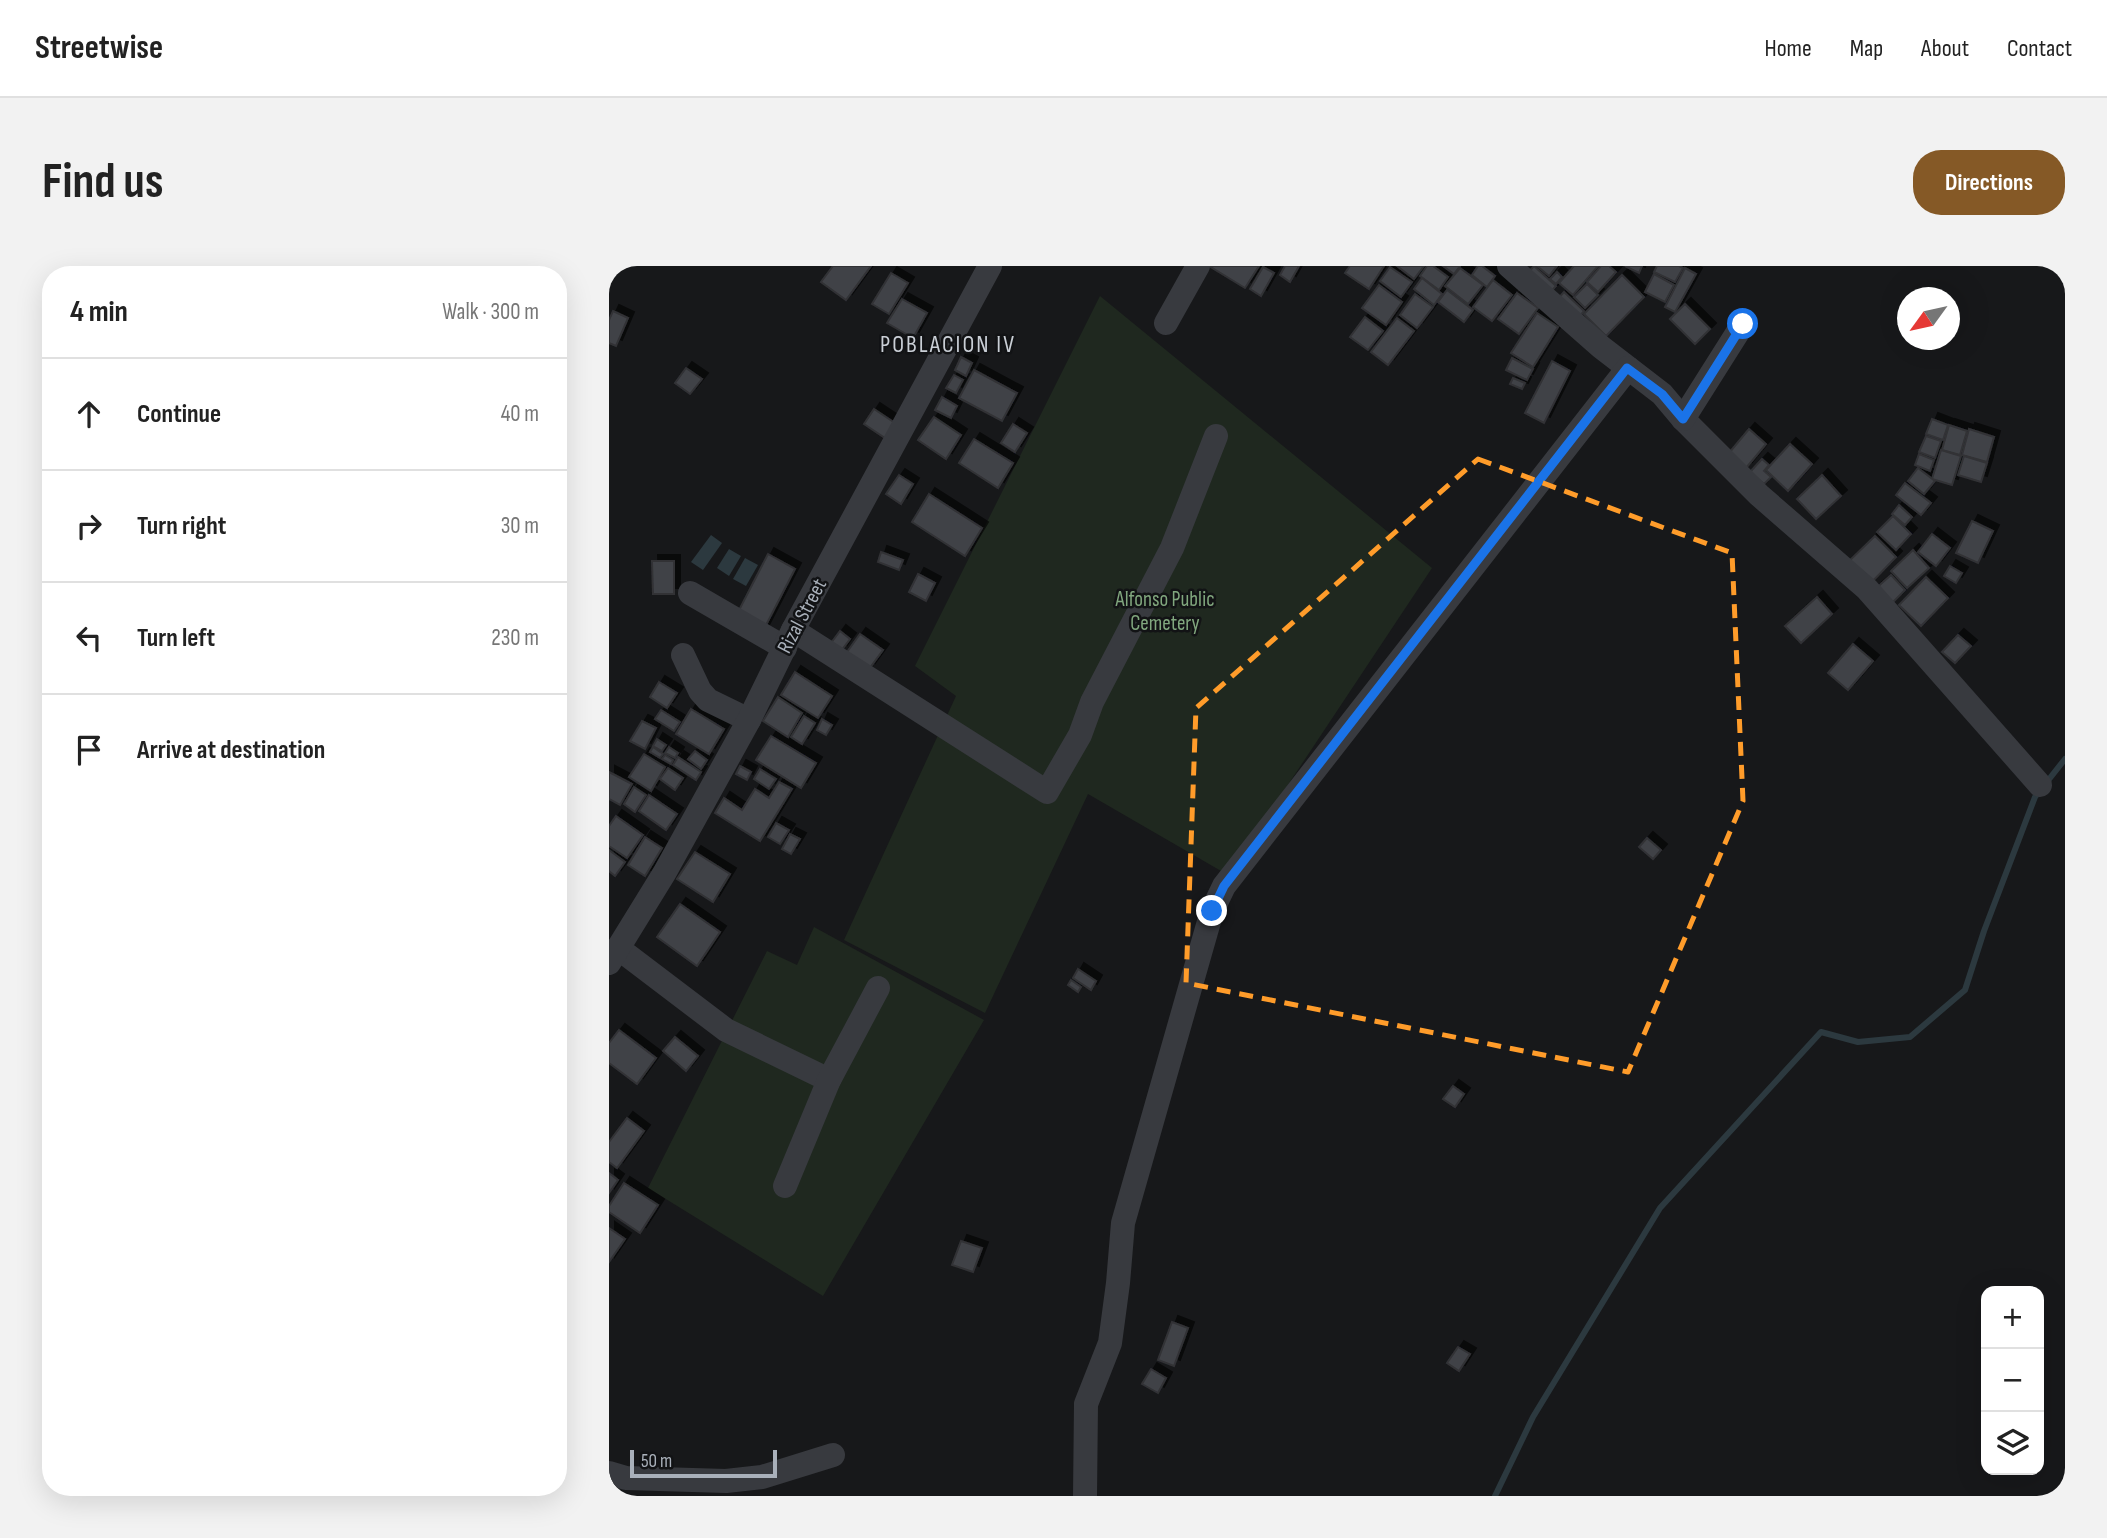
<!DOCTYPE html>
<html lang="en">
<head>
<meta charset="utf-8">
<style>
  :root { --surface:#fff; --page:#f2f2f2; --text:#222; --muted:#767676; --line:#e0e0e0; --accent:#855926 }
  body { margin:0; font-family:"Sofia Sans Condensed",sans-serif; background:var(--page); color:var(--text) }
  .controls { position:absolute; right:21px; bottom:21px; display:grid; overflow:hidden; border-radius:14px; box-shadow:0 7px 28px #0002 }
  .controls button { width:63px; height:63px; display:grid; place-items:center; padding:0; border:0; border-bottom:2px solid var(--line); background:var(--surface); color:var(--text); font:35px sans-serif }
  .compass { position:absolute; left:1288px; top:21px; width:63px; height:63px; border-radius:50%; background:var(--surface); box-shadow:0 7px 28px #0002; rotate:237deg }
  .scale { position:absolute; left:21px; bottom:18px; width:147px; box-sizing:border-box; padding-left:7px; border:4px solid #a9b0ba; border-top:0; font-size:19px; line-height:24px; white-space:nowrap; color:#a9b0ba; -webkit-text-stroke:5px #121315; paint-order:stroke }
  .stop { position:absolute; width:21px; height:21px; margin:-16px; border:5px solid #1a73e8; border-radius:50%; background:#fff }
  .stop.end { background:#1a73e8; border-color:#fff; box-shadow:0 2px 7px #0008 }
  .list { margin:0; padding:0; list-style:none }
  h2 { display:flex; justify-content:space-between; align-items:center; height:91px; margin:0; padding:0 28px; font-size:30px }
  h2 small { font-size:23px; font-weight:400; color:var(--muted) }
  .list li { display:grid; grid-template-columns:46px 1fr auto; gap:21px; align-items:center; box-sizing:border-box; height:112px; padding:0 28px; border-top:2px solid var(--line) }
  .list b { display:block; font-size:26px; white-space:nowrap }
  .list em { font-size:23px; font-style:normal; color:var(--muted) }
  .icon { flex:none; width:38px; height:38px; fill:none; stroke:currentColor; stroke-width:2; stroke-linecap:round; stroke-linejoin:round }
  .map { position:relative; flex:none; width:1456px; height:1230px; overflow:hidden; border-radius:28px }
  header { display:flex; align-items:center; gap:42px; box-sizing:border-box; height:98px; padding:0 35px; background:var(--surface); border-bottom:2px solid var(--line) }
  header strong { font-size:33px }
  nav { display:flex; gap:38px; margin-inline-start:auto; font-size:24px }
  .intro { display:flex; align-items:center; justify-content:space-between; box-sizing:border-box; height:168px; padding:0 42px }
  h1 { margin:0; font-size:49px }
  .button { padding:18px 32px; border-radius:28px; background:var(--accent); color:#fff; font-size:24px; font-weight:700 }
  main { display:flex; gap:42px; padding:0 42px }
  aside { flex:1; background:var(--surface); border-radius:28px; box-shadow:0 7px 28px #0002 }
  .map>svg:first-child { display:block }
  .green { fill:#1f281f }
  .water { fill:#2c393f }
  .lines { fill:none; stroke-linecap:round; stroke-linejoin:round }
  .stream { stroke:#2c393f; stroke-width:6 }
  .building { fill:#414347; stroke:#313236; stroke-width:2; filter:url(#shadow) }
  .minor { stroke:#383a3f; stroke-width:24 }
  .route { stroke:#1a73e8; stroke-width:9 }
  .marked { fill:none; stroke:#ff9c2a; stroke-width:5; stroke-dasharray:14 9; stroke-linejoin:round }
  .labels { text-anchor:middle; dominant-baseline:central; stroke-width:5; stroke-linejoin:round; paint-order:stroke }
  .park-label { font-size:21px; fill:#81a77e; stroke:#121315 }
  .street-label { font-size:21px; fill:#a9b0ba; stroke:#121315 }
  .quarter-label { font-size:24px; letter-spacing:2px; fill:#cacfd6; stroke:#121315 }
</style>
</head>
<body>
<header>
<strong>Streetwise</strong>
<nav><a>Home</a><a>Map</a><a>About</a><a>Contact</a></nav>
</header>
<div class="intro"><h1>Find us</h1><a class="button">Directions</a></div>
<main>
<aside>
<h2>4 min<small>Walk · 300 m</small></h2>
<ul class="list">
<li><svg class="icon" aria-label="ahead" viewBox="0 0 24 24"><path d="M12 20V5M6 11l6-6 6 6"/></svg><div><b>Continue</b></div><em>40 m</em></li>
<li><svg class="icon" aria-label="right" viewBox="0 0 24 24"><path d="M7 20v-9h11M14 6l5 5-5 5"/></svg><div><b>Turn right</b></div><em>30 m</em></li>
<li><svg class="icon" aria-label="left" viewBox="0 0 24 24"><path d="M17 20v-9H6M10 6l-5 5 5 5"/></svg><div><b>Turn left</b></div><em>230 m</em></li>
<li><svg class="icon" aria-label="arrive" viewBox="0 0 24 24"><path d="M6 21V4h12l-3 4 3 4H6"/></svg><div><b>Arrive at destination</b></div></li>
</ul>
</aside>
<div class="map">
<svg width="1456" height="1230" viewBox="0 0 1456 1230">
  <defs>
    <filter id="shadow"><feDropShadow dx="6" dy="-6" stdDeviation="0" flood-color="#0009"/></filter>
  </defs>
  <rect width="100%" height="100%" fill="#17181a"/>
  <g class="green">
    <path d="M491,30L823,302L619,609L479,528L376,747L235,674L347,430L306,400Z"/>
    <path d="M205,661L375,754L214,1030L39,922L158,685L188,699Z"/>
  </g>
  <g class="water">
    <path d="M102,269L113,277L94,304L82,296Z"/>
    <path d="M120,283L132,290L120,310L108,302Z"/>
    <path d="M136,292L149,299L137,320L124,313Z"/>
  </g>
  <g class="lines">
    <path class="stream" d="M886,1230L924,1151L1051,942L1212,766L1249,776L1301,771L1356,724L1375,665L1426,531L1456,493"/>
  </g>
  <g class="building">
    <path d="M224,0H262L237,34L212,16Z"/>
    <path d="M600,0H650L636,22Z"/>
    <path d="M676,0H690L681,16L671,9Z"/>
    <path d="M741,0H775L760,23L736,7Z"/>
    <path d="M788,0H815L805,13Z"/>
    <path d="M818,0H824L839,11L830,24L811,10Z"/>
    <path d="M834,0H851L845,8Z"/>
    <path d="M869,0H873L886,10L878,21L863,9Z"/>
    <path d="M925,0L947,20L938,30L916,10Z"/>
    <path d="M928,0H948L940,10Z"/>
    <path d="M965,0H989L964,29L950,17Z"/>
    <path d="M992,0H1000L1007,6L989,26L978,16Z"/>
    <path d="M1016,0H1033L1030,7Z"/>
    <path d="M1048,0H1070L1074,2L1066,16L1045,6Z"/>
    <path d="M654,1L665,7L652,30L641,23Z"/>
    <path d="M781,1L803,16L792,31L771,15Z"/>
    <path d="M851,2L874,19L859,38L836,20Z"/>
    <path d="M1076,2L1087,8L1066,46L1056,41Z"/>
    <path d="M948,6L953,11L947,18L941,13Z"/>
    <path d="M282,7L299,17L280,48L263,38Z"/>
    <path d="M1045,8L1065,19L1056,36L1036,26Z"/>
    <path d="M1013,9L1035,31L997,70L975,48Z"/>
    <path d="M813,12L833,28L825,39L805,23Z"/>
    <path d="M884,14L903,29L883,55L864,41Z"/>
    <path d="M978,18L989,29L976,42L965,31Z"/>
    <path d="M770,19L793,36L777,59L753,42Z"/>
    <path d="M838,24L864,44L855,56L829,36Z"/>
    <path d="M955,26L975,45L966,56L945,37Z"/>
    <path d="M908,27L929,42L910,68L889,53Z"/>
    <path d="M806,28L824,41L808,62L791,49Z"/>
    <path d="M293,33L318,47L304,72L278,57Z"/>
    <path d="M1076,38L1101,63L1086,78L1061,53Z"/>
    <path d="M4,45L19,52L7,80L0,77V54Z"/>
    <path d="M928,47L949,61L924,101L902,87Z"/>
    <path d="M756,51L774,65L759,84L741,71Z"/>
    <path d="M788,52L805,65L779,99L762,86Z"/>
    <path d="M352,91L363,97L357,110L346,104Z"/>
    <path d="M903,92L924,103L918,114L897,104Z"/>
    <path d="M943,95L961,105L935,157L916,147Z"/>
    <path d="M77,102L93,113L81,128L66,117Z"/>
    <path d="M365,104L408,127L393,155L350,132Z"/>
    <path d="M345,109L354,114L347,127L337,122Z"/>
    <path d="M904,112L916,117L913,123L901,118Z"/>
    <path d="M333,131L348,140L342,152L326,144Z"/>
    <path d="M265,143L286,157L276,172L255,158Z"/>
    <path d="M325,151L352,169L337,193L309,174Z"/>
    <path d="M1323,153L1339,159L1334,174L1317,168Z"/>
    <path d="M404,158L418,167L406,186L392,177Z"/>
    <path d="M1340,159L1358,165L1351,189L1333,184Z"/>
    <path d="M1140,163L1157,178L1137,202L1120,187Z"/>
    <path d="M1360,163L1385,171L1378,196L1353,189Z"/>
    <path d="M1317,170L1332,175L1326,192L1310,186Z"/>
    <path d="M365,173L404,197L389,222L350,197Z"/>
    <path d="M1181,178L1203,198L1179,225L1157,204Z"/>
    <path d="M1332,184L1352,190L1343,219L1323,213Z"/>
    <path d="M1310,188L1325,194L1321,205L1306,199Z"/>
    <path d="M1355,190L1378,197L1372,216L1349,209Z"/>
    <path d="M1153,193L1160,199L1155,205L1162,211L1155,218L1141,206Z"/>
    <path d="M1309,202L1326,215L1315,228L1299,215Z"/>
    <path d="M290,209L304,218L292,238L277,228Z"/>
    <path d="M1213,209L1232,230L1207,253L1188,233Z"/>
    <path d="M1296,217L1322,237L1312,249L1287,229Z"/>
    <path d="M320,228L373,262L356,290L303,256Z"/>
    <path d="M1290,239L1303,251L1296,259L1283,248Z"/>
    <path d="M1284,250L1302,268L1287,284L1268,266Z"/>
    <path d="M1363,255L1384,265L1369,297L1347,287Z"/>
    <path d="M1323,268L1341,282L1327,300L1309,286Z"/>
    <path d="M1266,270L1287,291L1258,321L1236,299Z"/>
    <path d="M1304,284L1320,302L1298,322L1282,305Z"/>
    <path d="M272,286L294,294L290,304L269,296Z"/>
    <path d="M159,288L186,303L154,365L127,350Z"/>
    <path d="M43,295H65V328H44Z"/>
    <path d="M1341,300L1353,307L1347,317L1335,310Z"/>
    <path d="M309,308L326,317L317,335L300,326Z"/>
    <path d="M1282,309L1296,324L1279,341L1264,325Z"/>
    <path d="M1317,311L1339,332L1312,360L1290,339Z"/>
    <path d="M1208,331L1223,348L1192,377L1176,360Z"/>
    <path d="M231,365L241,373L232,385L222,377Z"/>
    <path d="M251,368L274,384L260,403L238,386Z"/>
    <path d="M1349,369L1362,380L1346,397L1333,386Z"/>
    <path d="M1244,378L1264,395L1239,424L1219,407Z"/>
    <path d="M186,406L223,430L209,452L172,429Z"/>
    <path d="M50,416L68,427L58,442L41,431Z"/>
    <path d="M169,431L193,447L179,471L154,455Z"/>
    <path d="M82,443L115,463L100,488L67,468Z"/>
    <path d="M52,444L71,456L65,465L46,453Z"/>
    <path d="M195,450L206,457L193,478L182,471Z"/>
    <path d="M213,453L223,459L217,469L208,464Z"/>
    <path d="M33,455L47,462L36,483L21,475Z"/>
    <path d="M162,470L207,497L192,522L147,494Z"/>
    <path d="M48,473L57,479L53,485L44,480Z"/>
    <path d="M44,481L54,488L51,492L41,486Z"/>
    <path d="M60,481L69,487L66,492L56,487Z"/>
    <path d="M86,485L98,494L92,503L79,493Z"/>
    <path d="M35,488L56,501L42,525L20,511Z"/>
    <path d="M56,489L64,494L62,498L53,493Z"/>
    <path d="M69,491L92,506L87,514L64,499Z"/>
    <path d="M131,500L142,506L138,514L127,508Z"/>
    <path d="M59,502L74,512L66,524L51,513Z"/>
    <path d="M151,503L167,513L160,523L145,513Z"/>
    <path d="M0,506L23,518L11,539L0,533Z"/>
    <path d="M170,516L183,523L151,575L106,547L115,532L133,544L146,523L160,532Z"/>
    <path d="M25,521L37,529L26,546L15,538Z"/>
    <path d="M40,529L68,548L57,564L30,545Z"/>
    <path d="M7,550L34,569L18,592L0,580V560Z"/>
    <path d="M167,557L180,564L171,578L159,571Z"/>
    <path d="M181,568L191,573L182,588L173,583Z"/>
    <path d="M36,571L53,582L36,610L19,599Z"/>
    <path d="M1038,572L1052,584L1044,593L1030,581Z"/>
    <path d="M0,584L16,596L6,610L0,605Z"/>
    <path d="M86,586L121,608L104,636L68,613Z"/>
    <path d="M71,638L111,666L88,700L48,671Z"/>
    <path d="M469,703L487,715L482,724L464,712Z"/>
    <path d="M462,714L472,721L469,726L459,719Z"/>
    <path d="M10,764L47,792L28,818L0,797V777Z"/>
    <path d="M66,771L89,790L77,805L54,785Z"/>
    <path d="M844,820L855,828L846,841L834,833Z"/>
    <path d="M18,852L35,865L8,902L0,896V876Z"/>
    <path d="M0,907L9,914L0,927Z"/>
    <path d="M15,917L49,939L31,967L0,946V940Z"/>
    <path d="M0,962L16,973L0,996Z"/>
    <path d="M352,975L373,982L364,1006L343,999Z"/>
    <path d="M563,1056L579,1062L565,1100L549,1094Z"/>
    <path d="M849,1081L861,1088L850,1105L838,1097Z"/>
    <path d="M542,1103L557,1112L549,1127L533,1118Z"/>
  </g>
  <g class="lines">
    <g class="minor">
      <path d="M900,0L992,81L1053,128L1074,153L1150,229L1258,323L1431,519"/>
      <path d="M557,57L589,0"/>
      <path d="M1074,153L1134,58"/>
      <path d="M81,327L176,382"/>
      <path d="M184,364L438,526L471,469L483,436L563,282L607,170"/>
      <path d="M74,389L91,425L99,434L140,454"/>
      <path d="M9,682L117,764L220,814"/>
      <path d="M0,697L56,606L140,454L184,364L381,0"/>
      <path d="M176,920L220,814L269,722"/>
      <path d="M0,1207L17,1212L117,1215L153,1211L224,1189"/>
      <path d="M476,1230L477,1138L501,1077L509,1017L514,957L603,645L615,620L1019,102"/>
    </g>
  </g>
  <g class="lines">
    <path class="route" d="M603,645L615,620L1018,102L1053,128L1074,153L1134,58"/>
  </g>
  <path class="marked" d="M869,193L1123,287L1134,535L1019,806L577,717L587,442Z"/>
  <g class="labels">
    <g class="park-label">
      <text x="556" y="333">Alfonso Public<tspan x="556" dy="24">Cemetery</tspan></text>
    </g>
    <g class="street-label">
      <text transform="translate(193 350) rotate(-62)">Rizal Street</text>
    </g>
    <g class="quarter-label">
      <text x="339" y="78">POBLACION IV</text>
    </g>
  </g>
</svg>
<div class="controls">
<button>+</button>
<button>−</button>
<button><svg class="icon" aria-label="layers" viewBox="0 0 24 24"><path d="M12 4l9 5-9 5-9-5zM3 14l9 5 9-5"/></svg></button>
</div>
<svg class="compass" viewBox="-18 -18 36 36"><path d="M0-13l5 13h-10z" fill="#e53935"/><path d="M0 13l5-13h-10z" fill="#767676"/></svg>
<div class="scale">50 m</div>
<div class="stop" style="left:1134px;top:58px"></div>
<div class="stop end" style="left:603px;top:645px"></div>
</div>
</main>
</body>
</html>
